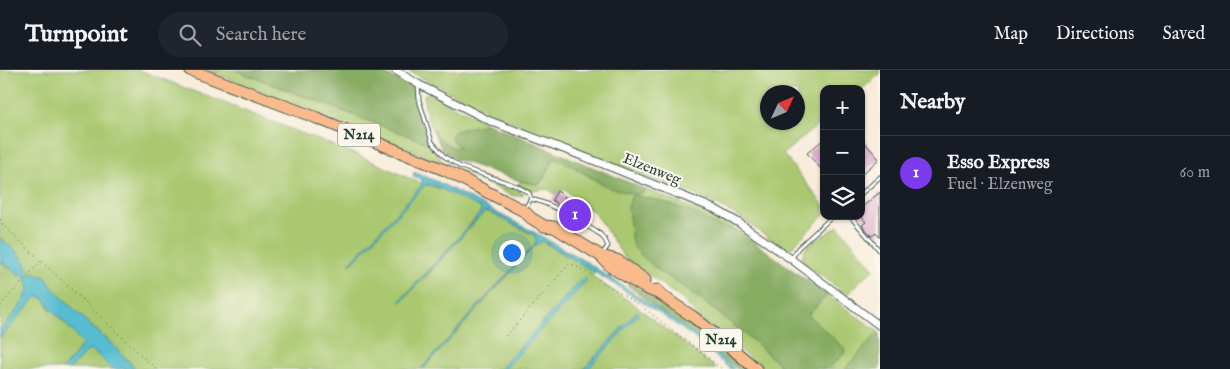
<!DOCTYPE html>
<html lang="en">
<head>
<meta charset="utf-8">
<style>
  :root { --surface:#171b24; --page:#20242c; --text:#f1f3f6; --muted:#9ea1a6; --line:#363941; --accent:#7c3aed }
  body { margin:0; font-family:"IM FELL English",serif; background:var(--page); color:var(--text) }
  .controls { position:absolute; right:15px; top:15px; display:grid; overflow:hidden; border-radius:10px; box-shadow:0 1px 4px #0004 }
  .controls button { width:45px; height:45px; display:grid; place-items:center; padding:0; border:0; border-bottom:1px solid var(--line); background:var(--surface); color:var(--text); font:25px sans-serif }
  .compass { position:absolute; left:760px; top:15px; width:45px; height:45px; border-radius:50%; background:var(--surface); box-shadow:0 1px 4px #0004; rotate:46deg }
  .you { position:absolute; left:511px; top:182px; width:18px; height:18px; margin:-12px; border:4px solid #fff; border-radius:50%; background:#1a73e8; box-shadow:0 0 0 8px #1a73e833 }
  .badge { display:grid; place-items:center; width:32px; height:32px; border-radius:50%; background:var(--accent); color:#fff; font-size:16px; font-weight:700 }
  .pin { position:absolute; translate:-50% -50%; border:2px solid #fff; box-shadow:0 1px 5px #0006 }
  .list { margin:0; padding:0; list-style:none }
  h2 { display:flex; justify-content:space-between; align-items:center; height:65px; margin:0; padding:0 20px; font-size:21px }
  h2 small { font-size:16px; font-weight:400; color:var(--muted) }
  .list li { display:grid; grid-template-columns:32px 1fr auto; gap:15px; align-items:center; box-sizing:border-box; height:75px; padding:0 20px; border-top:1px solid var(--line) }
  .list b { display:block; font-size:19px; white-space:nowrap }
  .list p { margin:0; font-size:16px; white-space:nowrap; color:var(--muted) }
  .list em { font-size:16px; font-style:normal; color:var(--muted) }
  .icon { flex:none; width:28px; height:28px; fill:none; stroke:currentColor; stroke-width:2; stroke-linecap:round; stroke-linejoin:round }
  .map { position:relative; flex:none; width:880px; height:299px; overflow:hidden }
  header { display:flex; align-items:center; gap:30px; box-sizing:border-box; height:70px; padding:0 25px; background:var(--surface); border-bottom:1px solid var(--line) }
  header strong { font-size:24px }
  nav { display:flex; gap:28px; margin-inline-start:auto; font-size:18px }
  .search { width:350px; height:45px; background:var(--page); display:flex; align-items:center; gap:12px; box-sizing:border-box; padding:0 18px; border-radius:28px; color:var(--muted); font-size:19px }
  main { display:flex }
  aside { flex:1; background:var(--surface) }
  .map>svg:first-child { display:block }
  .green { fill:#a9c870; stroke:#648252; fill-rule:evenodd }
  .forest { fill:#86ac62; stroke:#52744b }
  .water { fill:#54bcd1; stroke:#3a7c82 }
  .building { fill:#d5a0c5 }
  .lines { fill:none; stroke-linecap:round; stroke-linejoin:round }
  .service-casing { stroke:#40574d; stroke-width:5 }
  .minor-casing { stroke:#40574d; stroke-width:9 }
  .primary-casing { stroke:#40574d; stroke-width:13 }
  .path { stroke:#40574d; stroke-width:1; stroke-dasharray:1 4; stroke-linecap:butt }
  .service { stroke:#fff; stroke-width:3 }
  .minor { stroke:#fff; stroke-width:7 }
  .primary { stroke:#fabb8c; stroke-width:11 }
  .labels { text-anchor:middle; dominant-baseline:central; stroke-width:4.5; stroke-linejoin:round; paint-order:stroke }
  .shield { fill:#fbf7ec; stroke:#61756b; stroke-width:1 }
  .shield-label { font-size:14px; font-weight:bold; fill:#1f3d34 }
  .street-label { font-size:15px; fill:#1f3d34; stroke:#fbf7ec }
</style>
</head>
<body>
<header>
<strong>Turnpoint</strong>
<div class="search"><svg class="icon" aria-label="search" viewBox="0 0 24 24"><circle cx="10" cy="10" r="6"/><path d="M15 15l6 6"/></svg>Search here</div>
<nav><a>Map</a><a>Directions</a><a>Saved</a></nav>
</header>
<main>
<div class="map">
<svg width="880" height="299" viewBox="0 0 880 299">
  <rect width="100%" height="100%" fill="#fbf7ec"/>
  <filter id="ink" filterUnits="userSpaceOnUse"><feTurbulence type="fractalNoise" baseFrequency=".02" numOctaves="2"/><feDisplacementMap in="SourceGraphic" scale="10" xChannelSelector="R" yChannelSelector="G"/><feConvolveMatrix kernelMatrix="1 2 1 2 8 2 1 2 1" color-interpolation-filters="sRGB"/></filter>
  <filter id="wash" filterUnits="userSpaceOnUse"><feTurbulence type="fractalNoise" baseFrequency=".0096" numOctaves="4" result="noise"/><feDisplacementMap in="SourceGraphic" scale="20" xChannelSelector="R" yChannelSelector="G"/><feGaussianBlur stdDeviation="1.12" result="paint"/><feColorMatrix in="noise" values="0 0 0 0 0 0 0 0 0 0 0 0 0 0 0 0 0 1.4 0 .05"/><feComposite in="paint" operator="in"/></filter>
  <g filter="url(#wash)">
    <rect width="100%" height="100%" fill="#f8ebd8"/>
    <g class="green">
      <path d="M0,0H139L360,86L422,114L447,120L484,138L425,207L485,141L489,142L534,165L536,170L535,174L421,299H136L110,272L90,255L52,217L47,209L35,202L30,206L25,201L28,198C23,185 10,176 0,168Z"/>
      <path d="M207,0H235L430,74L443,93Z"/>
      <path d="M407,0H880V4L861,20L824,19V50L783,84L824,136V145L787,182C764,165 743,147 717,135C681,117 641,106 604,91C537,65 471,34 407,0ZM768,22H798V52H768Z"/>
      <path d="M428,23L487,53L481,56L469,57L461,79C456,78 450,77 446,74C431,64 424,42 424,25Z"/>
      <path d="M554,88L571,95L601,114L642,123L647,120L719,149L736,159L717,156L702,147L660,131L633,125L660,202L674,210L712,238L755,272L784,299H763L698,247L683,230L623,186L602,153H601L593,141L582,135L583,132L563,119L560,123L557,121L555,124L548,119L530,121L519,115L520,111L539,115L547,103Z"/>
      <path d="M463,101L517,119L524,125L516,126L510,125Z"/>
      <path d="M838,156L874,199L859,212L848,225L804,193L802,187L806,177Z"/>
      <path d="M542,171L595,202L592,207L632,233L717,299H423L528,183L537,174Z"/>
      <path d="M0,191L8,198L23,204L39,226C47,229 47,235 52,241C62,251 75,261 83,274L63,299H0Z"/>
      <path d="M827,225L879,262L845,299H828L844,284L845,280L808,245Z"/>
      <path d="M88,280H91L98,285L112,299H70Z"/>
    </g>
    <g class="forest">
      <path d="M235,0H375L391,7L411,15L414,18C419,37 422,56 430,74Z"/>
      <path d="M487,53L647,120L634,125L660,131L696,144L717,156L736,159L827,225L808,245L843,277L845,280L844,284L828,299H784L755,272L712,238L674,210L660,202L641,185L632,174L628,138L632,124L610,118L571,95L554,88L547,103L539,115L520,111L455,89L442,79L432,59C440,70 445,76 460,79L451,69V65C460,55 476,59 487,53Z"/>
      <path d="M629,212L695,257L745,299H737L627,215Z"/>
      <path d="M879,262L880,299H845Z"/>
    </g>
    <g class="water">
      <path d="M414,102L438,112L534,162L588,193L680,254L711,278L734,299H730C717,288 705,276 692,266C644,231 593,201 542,171L537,174L528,183L423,299H421L535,174L536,170L534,165L489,142L485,141L402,231L399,232L472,153L481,141V138L433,115L426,114L354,191L349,194L422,115L421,109L413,106Z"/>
      <path d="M0,168C10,176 23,185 28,198L26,201L30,205L34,202L47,209L52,217L90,255L110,272L136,299H112L98,285L91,280L86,282L70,299H63L83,274L63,251L51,240L49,236L48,233L42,227H36L0,268V260C9,250 28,230 29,217L26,213L27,208L23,204L20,205L0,191Z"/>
      <path d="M583,208L587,210L505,299H500Z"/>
      <path d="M636,242L639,243L588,299H584Z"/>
    </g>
    <g id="blocks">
      <g class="building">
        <path d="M861,68L879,89L861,105Z"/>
        <path d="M824,69V95L820,98L807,83Z"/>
        <path d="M557,121L565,126L564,127L585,139L580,148L558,135L552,130Z"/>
        <path d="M880,122V168L876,163L872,166L862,155L866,152L861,146V138Z"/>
        <path d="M566,148L576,154L574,157L564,151Z"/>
      </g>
    </g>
  </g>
  <g filter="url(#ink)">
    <use href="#blocks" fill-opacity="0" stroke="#40574d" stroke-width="1"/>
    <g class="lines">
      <defs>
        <g id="service">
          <path d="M418,14L419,30L432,72L445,87L461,97L517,116L529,123L531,129"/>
          <path d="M861,124L880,107"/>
          <path d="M525,138L531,129C556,135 578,151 600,164L605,170L608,176L603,183"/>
          <path d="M850,146L880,181"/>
          <path d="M792,188L798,178L833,146"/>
        </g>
        <path id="minor" d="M395,0L418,14L490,51L603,94L715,139L739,153L791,189L880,256"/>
        <g id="primary">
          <path d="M190,0L317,48L447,101L524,141L531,148L544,156L554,157L601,186L611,197L645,218L662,225"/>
          <path d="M601,186L617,190L645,210"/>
          <path d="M657,220C667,231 680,238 692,246C714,263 735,281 756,299"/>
        </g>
      </defs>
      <use href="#service" class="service-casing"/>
      <use href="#minor" class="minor-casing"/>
      <use href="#primary" class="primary-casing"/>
      <g class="path">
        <path d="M0,149L3,155L156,299"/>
        <path d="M0,236L41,191"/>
        <path d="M506,266L570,193L585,201L644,238L722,299"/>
      </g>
      <use href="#service" class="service"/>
      <use href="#minor" class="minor"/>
      <use href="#primary" class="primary"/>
    </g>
  </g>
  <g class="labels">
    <g class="shield">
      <rect x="338" y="53.5" width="42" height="23" rx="4"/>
      <rect x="700" y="258.5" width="42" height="23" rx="4"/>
    </g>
    <g class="shield-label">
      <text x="359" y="65">N214</text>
      <text x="721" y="270">N214</text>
    </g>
    <g class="street-label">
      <text transform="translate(652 99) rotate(22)">Elzenweg</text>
    </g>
  </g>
</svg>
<div class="controls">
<button>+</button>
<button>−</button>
<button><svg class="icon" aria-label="layers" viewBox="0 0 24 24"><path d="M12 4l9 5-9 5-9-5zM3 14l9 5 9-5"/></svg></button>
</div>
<svg class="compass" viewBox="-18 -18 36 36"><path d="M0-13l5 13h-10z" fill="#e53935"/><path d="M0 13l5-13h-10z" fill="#9ea1a6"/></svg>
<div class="you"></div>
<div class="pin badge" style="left:575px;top:145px">1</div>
</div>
<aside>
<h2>Nearby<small></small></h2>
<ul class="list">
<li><span class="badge">1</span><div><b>Esso Express</b><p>Fuel · Elzenweg</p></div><em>60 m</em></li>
</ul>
</aside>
</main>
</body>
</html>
